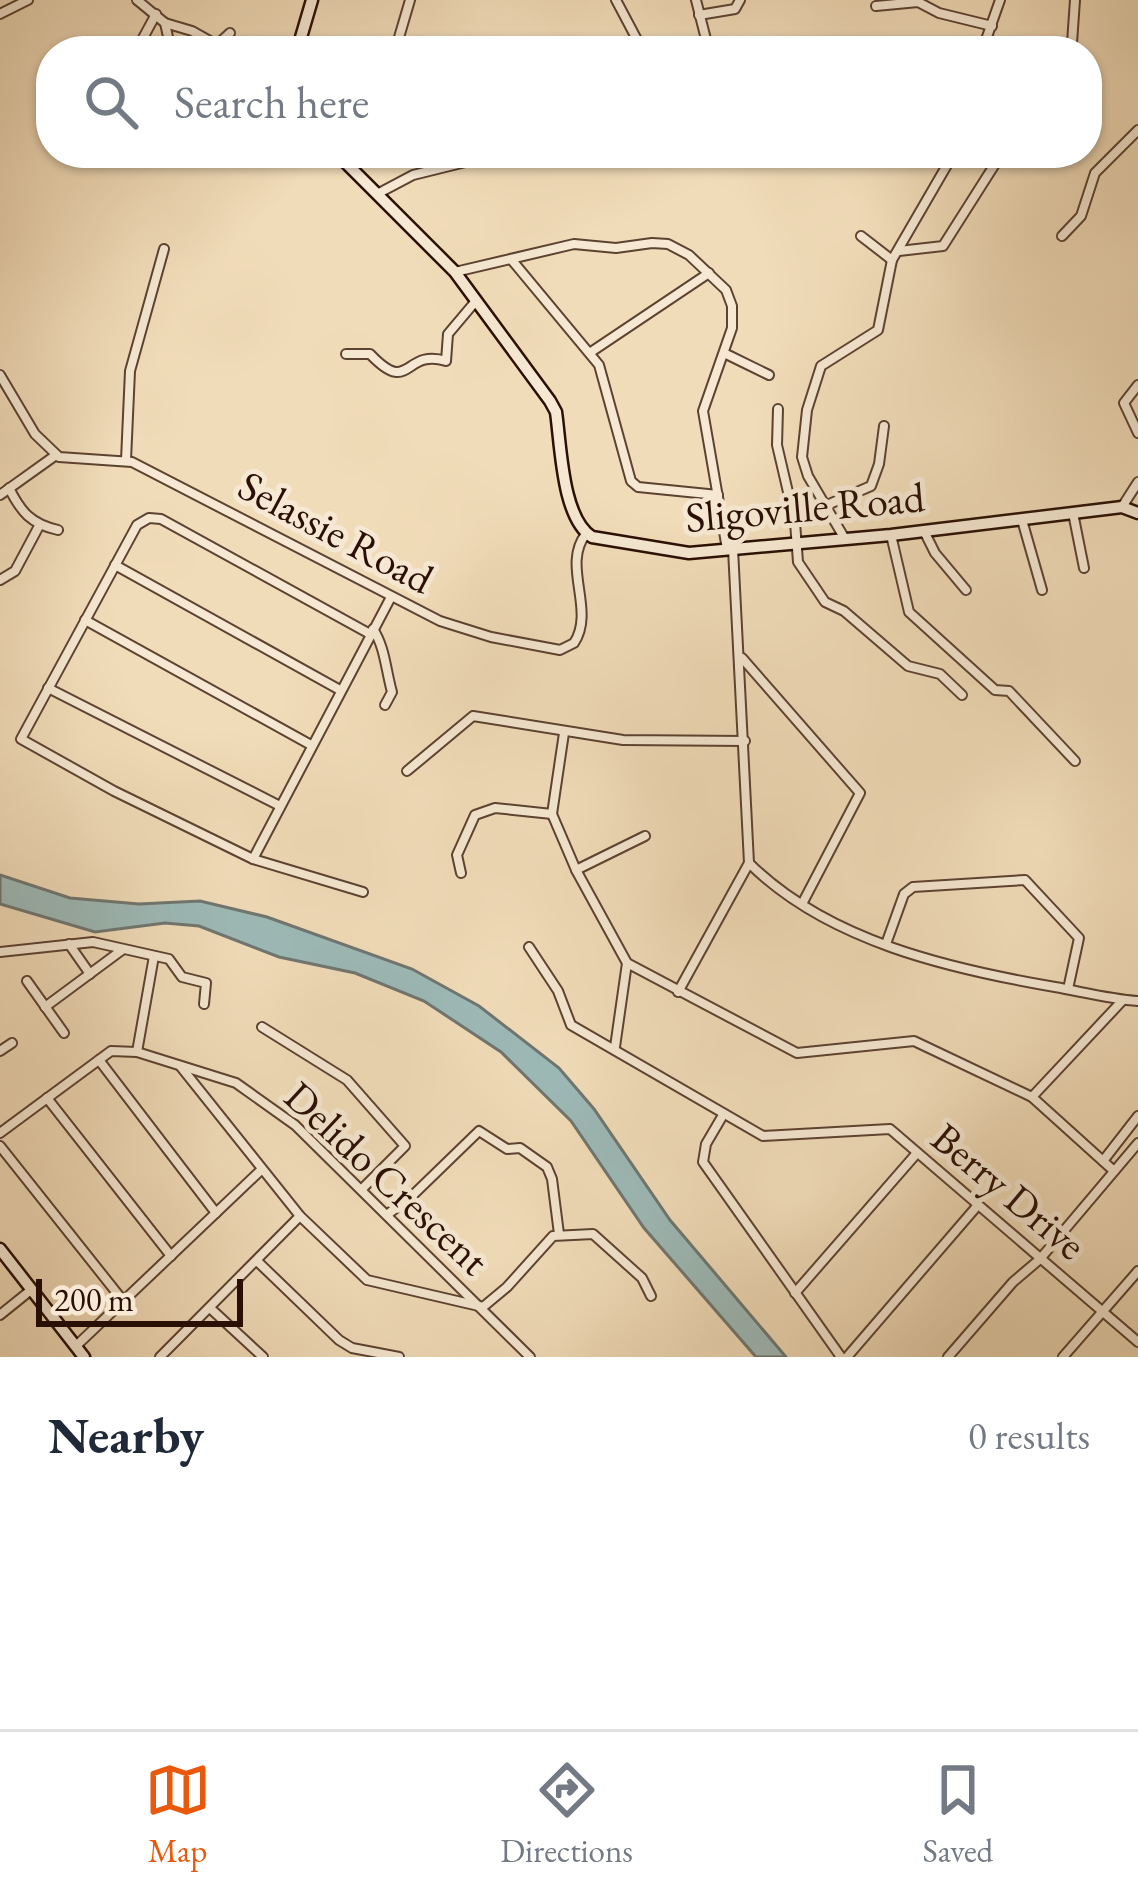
<!DOCTYPE html>
<html lang="en">
<head>
<meta charset="utf-8">
<style>
  :root { --surface:#fff; --page:#f2f2f3; --text:#1f2937; --muted:#747a83; --line:#e0e1e3; --accent:#ea580c }
  body { margin:0; font-family:"EB Garamond",serif; background:var(--page); color:var(--text) }
  .scale { position:absolute; left:36px; bottom:30px; width:207px; box-sizing:border-box; padding-left:12px; border:6px solid #2a0f04; border-top:0; font-size:33px; line-height:42px; white-space:nowrap; color:#2a0f04; -webkit-text-stroke:9px #f6e8d2; paint-order:stroke }
  .list { margin:0; padding:0; list-style:none }
  h2 { display:flex; justify-content:space-between; align-items:center; height:156px; margin:0; padding:0 48px; font-size:51px }
  h2 small { font-size:39px; font-weight:400; color:var(--muted) }
  .icon { flex:none; width:66px; height:66px; fill:none; stroke:currentColor; stroke-width:2; stroke-linecap:round; stroke-linejoin:round }
  .map { position:relative; flex:none; width:1138px; height:1357px; overflow:hidden }
  .search { position:absolute; background:var(--surface); box-shadow:0 3px 9px #0004; left:36px; right:36px; top:36px; height:132px; display:flex; align-items:center; gap:30px; box-sizing:border-box; padding:0 42px; border-radius:48px; color:var(--muted); font-size:45px }
  .sheet { height:372px; background:var(--surface) }
  nav { display:flex; justify-content:space-around; align-items:center; box-sizing:border-box; height:168px; border-top:3px solid var(--line); background:var(--surface); font-size:33px; color:var(--muted) }
  nav a { display:grid; justify-items:center; gap:6px }
  nav .on { color:var(--accent) }
  .map>svg:first-child { display:block }
  .water { fill:#9dbab8; stroke:#6f7670; stroke-width:3 }
  .lines { fill:none; stroke-linecap:round; stroke-linejoin:round }
  .street-casing { stroke:#5c4231; stroke-width:12 }
  .secondary-casing { stroke:#2a0f04; stroke-width:15 }
  .street { stroke:#f6e8d2; stroke-width:8 }
  .secondary { stroke:#f6e8d2; stroke-width:10 }
  .labels { text-anchor:middle; dominant-baseline:central; stroke-width:10; stroke-linejoin:round; paint-order:stroke }
  .street-label { font-size:42px; fill:#2a0f04; stroke:#f6e8d2 }
</style>
</head>
<body>
<div class="map">
<svg width="1138" height="1357" viewBox="0 0 1138 1357">
  <rect width="100%" height="100%" fill="#f1dcb9"/>
  <filter id="stains"><feTurbulence type="fractalNoise" baseFrequency=".00167" numOctaves="4"/><feColorMatrix values="0 0 0 0 .2 0 0 0 0 .09 0 0 0 0 .02 0 0 0 .5 -.17"/></filter>
  <radialGradient id="worn" r=".72"><stop offset=".6" stop-color="#630" stop-opacity="0"/><stop offset="1" stop-color="#630" stop-opacity=".3"/></radialGradient>
  <path class="water" d="M0,875L70,898L139,904L200,901L267,917L412,969L479,1006L559,1068L594,1109L670,1220L786,1357H756L644,1228L571,1121L501,1052L424,1001L355,973L279,957L199,926L165,923L95,932L0,904Z"/>
  <g class="lines">
    <defs>
      <g id="street">
        <path d="M137,0L165,23L171,51"/>
        <path d="M616,0L643,51"/>
        <path d="M696,0L709,51"/>
        <path d="M876,6L918,2L939,13L992,26"/>
        <path d="M0,14L28,0"/>
        <path d="M699,15L735,9L740,0"/>
        <path d="M165,23L192,31L217,45L230,33"/>
        <path d="M136,51L156,14"/>
        <path d="M395,51L410,0"/>
        <path d="M854,51L863,45L883,51"/>
        <path d="M982,51L1000,0"/>
        <path d="M1067,51L1072,43L1075,0"/>
        <path d="M379,193L413,175L502,153"/>
        <path d="M861,236L892,260"/>
        <path d="M1062,236L1081,216L1095,173L1138,130"/>
        <path d="M899,251L943,246L1002,153"/>
        <path d="M511,259L599,365L631,481L638,487L718,495"/>
        <path d="M455,272L574,244L616,248L652,243L668,244L689,255L726,290L732,306V328L703,411L727,549"/>
        <path d="M591,352L709,273"/>
        <path d="M724,353L769,375"/>
        <path d="M346,354H370C411,397 403,348 446,361L448,334L475,302"/>
        <path d="M0,375L35,434L59,457L132,462L440,621L491,637L560,650L574,643C596,610 561,565 586,534"/>
        <path d="M1138,385L1124,403L1138,433"/>
        <path d="M778,409L777,445L795,522L798,562L825,602L844,611L908,666L940,674L962,695"/>
        <path d="M126,460L130,371L164,249"/>
        <path d="M9,488C21,512 31,524 58,530"/>
        <path d="M0,495L56,455"/>
        <path d="M827,505L871,486L879,464L884,426"/>
        <path d="M1122,507L1138,482"/>
        <path d="M1073,513L1084,568"/>
        <path d="M1022,520L1042,590"/>
        <path d="M924,531L935,553L966,590"/>
        <path d="M891,535L909,612L995,690L1009,691L1075,761"/>
        <path d="M845,539L808,476L802,457L807,410L821,366L878,330L892,260L954,153"/>
        <path d="M733,549L749,863C827,941 950,969 1055,987C1083,992 1110,999 1138,1001"/>
        <path d="M115,565L340,690"/>
        <path d="M0,580L15,571L39,526"/>
        <path d="M85,620L311,745"/>
        <path d="M373,629C385,647 386,671 392,692L385,705"/>
        <path d="M742,658L860,793L802,904"/>
        <path d="M48,688L280,806"/>
        <path d="M564,733L552,814L576,870L627,963L797,1053L914,1041L1032,1097L1114,1171"/>
        <path d="M407,771L473,716L623,740L745,741"/>
        <path d="M253,859L391,597"/>
        <path d="M576,870L645,836"/>
        <path d="M461,873L457,855L475,815L495,808L552,814"/>
        <path d="M363,892L253,859L114,791L21,739L137,525L149,518L161,519L370,634"/>
        <path d="M69,944L90,974"/>
        <path d="M886,944L904,894L913,887L1025,880L1079,938L1068,989"/>
        <path d="M529,947L558,991L571,1025L763,1136L890,1129L1138,1342"/>
        <path d="M0,952L93,942L169,959L182,977L206,983L204,1004"/>
        <path d="M27,981L64,1033"/>
        <path d="M678,992L749,863"/>
        <path d="M45,1007L122,950"/>
        <path d="M262,1027L347,1080L405,1146L362,1189"/>
        <path d="M615,1047L627,963"/>
        <path d="M0,1051L12,1043"/>
        <path d="M137,1052L154,956"/>
        <path d="M99,1060L216,1213"/>
        <path d="M181,1067L300,1216L367,1280L483,1307L507,1287L553,1236L593,1234L642,1278L651,1296"/>
        <path d="M1032,1097L1122,1001"/>
        <path d="M47,1098L171,1256"/>
        <path d="M723,1115L706,1144L703,1162L841,1357"/>
        <path d="M0,1133L111,1051L137,1052L236,1083L295,1125L530,1357"/>
        <path d="M0,1146L124,1302"/>
        <path d="M1103,1161L1138,1116"/>
        <path d="M388,1214L413,1195L479,1131L507,1149L520,1148L547,1167L552,1179L559,1234"/>
        <path d="M257,1261L339,1340L352,1348L399,1357"/>
        <path d="M795,1293L917,1153"/>
        <path d="M210,1308L263,1357"/>
        <path d="M0,1315L31,1290"/>
        <path d="M76,1346L260,1171"/>
        <path d="M160,1357L300,1216"/>
        <path d="M847,1357L978,1205"/>
        <path d="M948,1357L1013,1282L1040,1259L1138,1143"/>
        <path d="M1063,1357L1138,1271"/>
      </g>
      <g id="secondary">
        <path d="M297,51L312,0"/>
        <path d="M336,153L455,272L550,401L556,412C561,447 562,518 592,537L689,553L891,535L1122,507L1138,513"/>
        <path d="M0,1249L84,1357"/>
      </g>
    </defs>
    <use href="#street" class="street-casing"/>
    <use href="#secondary" class="secondary-casing"/>
    <use href="#street" class="street"/>
    <use href="#secondary" class="secondary"/>
  </g>
  <g class="labels">
    <g class="street-label">
      <text transform="translate(805 507) rotate(-5)">Sligoville Road</text>
      <text transform="translate(336 532) rotate(28)">Selassie Road</text>
      <text transform="translate(387 1178) rotate(43)">Delido Crescent</text>
      <text transform="translate(1009 1191) rotate(40)">Berry Drive</text>
    </g>
  </g>
  <rect width="100%" height="100%" filter="url(#stains)"/>
  <rect width="100%" height="100%" fill="url(#worn)"/>
</svg>
<div class="scale">200 m</div>
<div class="search"><svg class="icon" aria-label="search" viewBox="0 0 24 24"><circle cx="10" cy="10" r="6"/><path d="M15 15l6 6"/></svg>Search here</div>
</div>
<section class="sheet">
<h2>Nearby<small>0 results</small></h2>
<ul class="list">
</ul>
</section>
<nav>
<a class="on"><svg class="icon" aria-label="map" viewBox="0 0 24 24"><path d="M3 6l6-2 6 2 6-2v14l-6 2-6-2-6 2zM9 4v14M15 6v14"/></svg>Map</a>
<a><svg class="icon" aria-label="directions" viewBox="0 0 24 24"><path d="M12 3l9 9-9 9-9-9zM9 14v-3h6M13 9l2 2-2 2"/></svg>Directions</a>
<a><svg class="icon" aria-label="saved" viewBox="0 0 24 24"><path d="M7 4h10v16l-5-4-5 4z"/></svg>Saved</a>
</nav>
</body>
</html>
